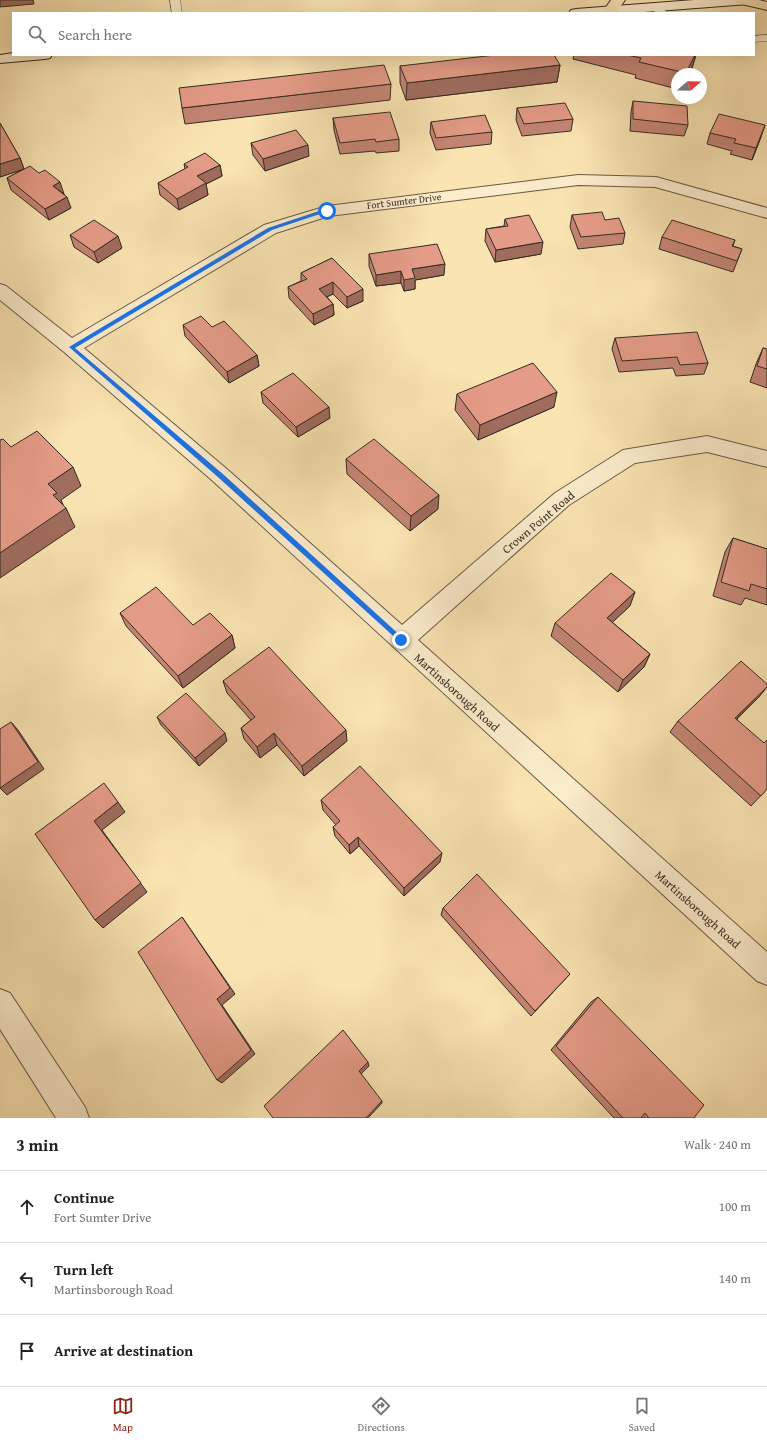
<!DOCTYPE html>
<html lang="en">
<head>
<meta charset="utf-8">
<style>
  :root { --surface:#fff; --page:#f6f6f6; --text:#202124; --muted:#757577; --line:#e0e0e0; --accent:#8f2418 }
  body { margin:0; font-family:"Gentium Book Plus",serif; background:var(--page); color:var(--text) }
  .compass { position:absolute; left:671px; top:68px; width:36px; height:36px; border-radius:50%; background:var(--surface); box-shadow:0 4px 16px #0002; rotate:70deg }
  .stop { position:absolute; width:12px; height:12px; margin:-9px; border:3px solid #1a73e8; border-radius:50%; background:#fff }
  .stop.end { background:#1a73e8; border-color:#fff; box-shadow:0 1px 4px #0008 }
  .list { margin:0; padding:0; list-style:none }
  h2 { display:flex; justify-content:space-between; align-items:center; height:52px; margin:0; padding:0 16px; font-size:17px }
  h2 small { font-size:13px; font-weight:400; color:var(--muted) }
  .list li { display:grid; grid-template-columns:26px 1fr auto; gap:12px; align-items:center; box-sizing:border-box; height:72px; padding:0 16px; border-top:1px solid var(--line) }
  .list b { display:block; font-size:15px; white-space:nowrap }
  .list p { margin:0; font-size:13px; white-space:nowrap; color:var(--muted) }
  .list em { font-size:13px; font-style:normal; color:var(--muted) }
  .icon { flex:none; width:22px; height:22px; fill:none; stroke:currentColor; stroke-width:2; stroke-linecap:round; stroke-linejoin:round }
  .map { position:relative; flex:none; width:767px; height:1118px; overflow:hidden }
  .search { position:absolute; background:var(--surface); box-shadow:0 4px 16px #0002; left:12px; right:12px; top:12px; height:44px; display:flex; align-items:center; gap:10px; box-sizing:border-box; padding:0 14px; border-radius:0px; color:var(--muted); font-size:15px }
  .sheet { height:268px; background:var(--surface) }
  nav { display:flex; justify-content:space-around; align-items:center; box-sizing:border-box; height:56px; border-top:1px solid var(--line); background:var(--surface); font-size:11px; color:var(--muted) }
  nav a { display:grid; justify-items:center; gap:2px }
  nav .on { color:var(--accent) }
  .map>svg:first-child { display:block }
  .lines { fill:none; stroke-linecap:round; stroke-linejoin:round }
  .service-casing { stroke:#665a46; stroke-width:1 }
  .minor-casing { stroke:#665a46; stroke-width:2 }
  .secondary-casing { stroke:#352c22; stroke-width:2 }
  .trunk-casing { stroke:#352c22; stroke-width:2 }
  .service { fill:#fcedcd; fill-rule:evenodd }
  .minor { fill:#fcedcd; fill-rule:evenodd }
  .secondary { fill:#fcedcd; fill-rule:evenodd }
  .trunk { fill:#fae4b2; fill-rule:evenodd }
  .wall { fill:#c48574; stroke:#352c22 }
  .shaded-wall { fill:#a06c5e; stroke:#352c22 }
  .building { fill:#e49b87; stroke:#352c22 }
  .route { fill:#1a73e8 }
  .labels { text-anchor:middle; dominant-baseline:central; stroke-width:3; stroke-linejoin:round; paint-order:stroke }
  .far-street-label { font-size:10px; fill:#352c22; stroke:#fcedcd }
  .street-label { font-size:12px; fill:#352c22; stroke:#fcedcd }
</style>
</head>
<body>
<div class="map">
<svg width="767" height="1118" viewBox="0 0 767 1118">
  <rect width="100%" height="100%" fill="#fae4b2"/>
  <filter id="stains"><feTurbulence type="fractalNoise" baseFrequency=".005" numOctaves="4"/><feColorMatrix values="0 0 0 0 .2 0 0 0 0 .09 0 0 0 0 .02 0 0 0 .5 -.17"/></filter>
  <radialGradient id="worn" r=".72"><stop offset=".6" stop-color="#630" stop-opacity="0"/><stop offset="1" stop-color="#630" stop-opacity=".3"/></radialGradient>
  <g class="lines">
    <defs>
      <g id="service">
        <path d="M170,0H180L182,13H172Z"/>
        <path d="M652,4L666,11L668,13C660,13 653,13 647,7Z"/>
        <path d="M767,35V41L754,42V36Z"/>
      </g>
      <g id="minor">
        <path d="M578,175L656,177L767,208V218L655,187L578,185L329,216L276,233L84,348L228,470L402,625L555,493L623,450L707,436L767,451V467L707,452L635,463L569,505L418,640L767,952V985L757,981L214,482L64,352L0,300V284L6,286L72,338L264,225L327,206Z"/>
        <path d="M0,989L10,993L85,1107L89,1118H56L0,1029Z"/>
      </g>
      <g id="secondary">
        <path d="M694,0H756L754,3L749,4L631,13H569L571,10L576,9Z"/>
        <path d="M13,53V55H52L50,58L45,59L0,63V55Z"/>
      </g>
      <g id="trunk">
        <path d="M611,0H625L616,13H606L604,10Z"/>
        <path d="M735,0H759L767,2V10L737,3Z"/>
      </g>
    </defs>
    <use href="#service" class="service-casing"/>
    <use href="#minor" class="minor-casing"/>
    <use href="#secondary" class="secondary-casing"/>
    <use href="#trunk" class="trunk-casing"/>
    <use href="#service" class="service"/>
    <use href="#minor" class="minor"/>
    <use href="#secondary" class="secondary"/>
    <use href="#trunk" class="trunk"/>
  </g>
  <g class="wall">
    <path d="M574,55H696L692,68L689,74H677V89L635,78L636,75L573,59Z"/>
    <path d="M560,65L557,82L406,100L400,83V66Z"/>
    <path d="M391,84L390,100L185,124L182,108Z"/>
    <path d="M633,101L688,125L684,136L630,131L631,112Z"/>
    <path d="M517,108L573,119L571,131L522,136L516,120Z"/>
    <path d="M333,118L399,139V151L376,153L375,151L340,154L334,130Z"/>
    <path d="M431,122L492,132L491,144L436,150L430,133Z"/>
    <path d="M0,123L20,158L24,169L64,194L71,208L49,220L11,190L7,178L24,169L0,177Z"/>
    <path d="M710,133L761,137L752,160L730,154L732,151L707,144Z"/>
    <path d="M251,143L309,156L265,171L253,155Z"/>
    <path d="M184,164L220,165L222,176L206,184L208,195L179,210L160,195L158,183L185,169Z"/>
    <path d="M572,215L605,220L625,233L623,244L578,249L570,227Z"/>
    <path d="M505,219L541,254L495,262L485,241L486,229L504,226Z"/>
    <path d="M70,235L122,248L98,263L74,247Z"/>
    <path d="M662,237L735,240L733,246L742,249L733,272L659,249Z"/>
    <path d="M369,254L444,275L415,280V289L404,291L401,283L376,286L369,266Z"/>
    <path d="M332,258L363,301L347,308L333,294L327,297L333,304L334,315L314,325L289,298L288,287L301,281V273Z"/>
    <path d="M183,325L212,327L257,355L259,366L229,383L185,336Z"/>
    <path d="M615,338L708,363L704,374L676,376L673,368L619,372L612,349Z"/>
    <path d="M763,348L767,349V388L750,382L756,364Z"/>
    <path d="M261,392L330,418L298,437L263,403Z"/>
    <path d="M457,394L554,407L478,440L455,410Z"/>
    <path d="M346,459L438,509L410,531L347,474Z"/>
    <path d="M733,538L767,549V605L745,598L741,605L713,596L725,552Z"/>
    <path d="M630,606L612,622L650,654L644,667L618,692L551,636L555,623Z"/>
    <path d="M120,613L193,625L232,635L235,648L183,688L126,626Z"/>
    <path d="M223,681L347,741L304,776L277,745L260,758L244,739L241,728L251,720L227,693Z"/>
    <path d="M759,697L737,719L767,789L751,806L670,732L678,721Z"/>
    <path d="M157,717L227,741L199,766L161,725Z"/>
    <path d="M321,800L440,862L404,896L359,846L350,854L335,836L333,827L336,825L323,810Z"/>
    <path d="M443,908L570,974L531,1016L441,915Z"/>
    <path d="M598,997L694,1118H614L551,1050L591,1002Z"/>
  </g>
  <g class="shaded-wall">
    <path d="M0,0H33L34,4L0,7Z"/>
    <path d="M695,55H696L692,68L689,74H685Z"/>
    <path d="M560,65L557,82L406,100L407,83Z"/>
    <path d="M765,125L761,137L752,160L756,148Z"/>
    <path d="M308,145L309,156L265,171L263,159Z"/>
    <path d="M20,158L24,169L0,177V164Z"/>
    <path d="M220,165L222,176L206,184L208,195L179,210L177,199L197,176Z"/>
    <path d="M60,182L64,194L53,186Z"/>
    <path d="M67,197L71,208L49,220L45,209Z"/>
    <path d="M118,236L122,248L98,263L94,252Z"/>
    <path d="M543,242L541,254L495,262L496,250Z"/>
    <path d="M445,264L444,275L415,280V289L404,291V280L412,269Z"/>
    <path d="M401,271V283L376,286V275Z"/>
    <path d="M333,282V294L319,300V289Z"/>
    <path d="M363,289V301L347,308V297Z"/>
    <path d="M333,304L334,315L314,325L313,314Z"/>
    <path d="M257,355L259,366L229,383L227,372Z"/>
    <path d="M557,392L554,407L478,440L480,425Z"/>
    <path d="M329,407L330,418L298,437L296,427Z"/>
    <path d="M73,467L81,486L61,500L65,509L66,508L75,527L0,578V553L53,495L48,484Z"/>
    <path d="M439,495L438,509L410,531L411,516Z"/>
    <path d="M635,592L630,606L602,632L607,618Z"/>
    <path d="M232,635L235,648L183,688L178,676Z"/>
    <path d="M650,654L644,667L618,692L623,680Z"/>
    <path d="M767,687L759,697L726,729L735,718Z"/>
    <path d="M11,722L18,730L44,769L7,795L0,788Z"/>
    <path d="M346,730L347,741L304,776L302,766Z"/>
    <path d="M225,733L227,741L199,766L195,758Z"/>
    <path d="M274,733L277,745L260,758L257,747Z"/>
    <path d="M118,802L125,812L102,830L147,892L103,928L95,920L94,821Z"/>
    <path d="M358,837L359,846L350,854L349,845Z"/>
    <path d="M442,853L440,862L404,896V888Z"/>
    <path d="M182,917L235,994L222,1005L255,1054L222,1083L217,1080V999Z"/>
    <path d="M368,1062L369,1066L360,1075L359,1071Z"/>
    <path d="M382,1101V1103L368,1118H365Z"/>
  </g>
  <g class="building">
    <path d="M495,55H554L560,65L407,83L400,66Z"/>
    <path d="M627,55H695L686,73L639,62L641,58Z"/>
    <path d="M384,65L391,84L182,108L179,88Z"/>
    <path d="M633,101L687,106L688,125L633,119Z"/>
    <path d="M565,103L573,119L524,124L517,108Z"/>
    <path d="M390,112L399,139L376,142L375,139L340,143L333,118Z"/>
    <path d="M719,114L765,125L756,148L734,143L736,139L710,133Z"/>
    <path d="M485,115L492,132L436,138L431,122Z"/>
    <path d="M0,123L20,158L0,164Z"/>
    <path d="M296,130L308,145L263,159L251,143Z"/>
    <path d="M205,153L220,165L197,176L206,183L177,199L158,183L188,167L184,164Z"/>
    <path d="M30,166L39,173L45,170L60,182L53,186L67,197L45,209L7,178Z"/>
    <path d="M602,212L605,220L619,218L625,233L581,237L572,215Z"/>
    <path d="M529,215L543,242L496,250L486,229L508,226L505,219Z"/>
    <path d="M94,220L118,236L94,252L70,235Z"/>
    <path d="M672,220L735,240L732,246L742,249L737,261L662,237Z"/>
    <path d="M437,244L445,264L412,269L415,278L404,280L401,271L376,275L369,254Z"/>
    <path d="M332,258L363,289L347,297L333,282L319,289L333,304L313,314L288,287L307,279L301,273Z"/>
    <path d="M201,316L212,327L224,321L257,355L227,372L183,325Z"/>
    <path d="M697,332L708,363L680,365L677,357L622,361L615,338Z"/>
    <path d="M763,348L767,349V369L757,366Z"/>
    <path d="M533,363L557,392L480,425L457,394Z"/>
    <path d="M293,373L329,407L296,427L261,392Z"/>
    <path d="M37,431L73,467L48,484L57,493L53,495L66,508L0,553V440L3,439L11,447Z"/>
    <path d="M374,439L439,495L411,516L346,459Z"/>
    <path d="M733,538L767,549V589L751,584L749,591L721,582Z"/>
    <path d="M611,573L635,592L607,618L650,654L623,680L555,623Z"/>
    <path d="M156,587L193,625L210,613L232,635L178,676L120,613Z"/>
    <path d="M269,647L346,730L302,766L274,733L257,747L241,728L255,717L223,681Z"/>
    <path d="M741,661L767,684V687L735,718L764,743L767,740V789L761,796L678,721Z"/>
    <path d="M186,693L225,733L195,758L157,717Z"/>
    <path d="M11,722L38,762L0,788V729Z"/>
    <path d="M360,766L442,853L404,888L358,837L349,845L333,827L340,821L321,800Z"/>
    <path d="M104,783L118,802L94,821L141,883L95,920L35,834Z"/>
    <path d="M477,874L570,974L535,1011L443,908Z"/>
    <path d="M182,917L230,988L217,999L251,1050L217,1080L138,952Z"/>
    <path d="M598,997L704,1105L694,1118H649L645,1113L641,1118H623L556,1046Z"/>
    <path d="M343,1030L368,1062L359,1071L382,1101L366,1118H273L264,1106Z"/>
  </g>
  <path class="route" d="M325,209L329,211L272,230L75,348L224,475L403,638L404,640L401,643L219,478L69,347L268,228Z"/>
  <g class="labels">
    <g class="far-street-label">
      <text transform="translate(404 201) rotate(-7)">Fort Sumter Drive</text>
    </g>
    <g class="street-label">
      <text transform="translate(538 522) rotate(-40)">Crown Point Road</text>
      <text transform="translate(457 692) rotate(42)">Martinsborough Road</text>
      <text transform="translate(698 909) rotate(42)">Martinsborough Road</text>
    </g>
  </g>
  <rect width="100%" height="100%" filter="url(#stains)"/>
  <rect width="100%" height="100%" fill="url(#worn)"/>
</svg>
<svg class="compass" viewBox="-18 -18 36 36"><path d="M0-13l5 13h-10z" fill="#e53935"/><path d="M0 13l5-13h-10z" fill="#757577"/></svg>
<div class="stop" style="left:327px;top:211px"></div>
<div class="stop end" style="left:401px;top:640px"></div>
<div class="search"><svg class="icon" aria-label="search" viewBox="0 0 24 24"><circle cx="10" cy="10" r="6"/><path d="M15 15l6 6"/></svg>Search here</div>
</div>
<section class="sheet">
<h2>3 min<small>Walk · 240 m</small></h2>
<ul class="list">
<li><svg class="icon" aria-label="ahead" viewBox="0 0 24 24"><path d="M12 20V5M6 11l6-6 6 6"/></svg><div><b>Continue</b><p>Fort Sumter Drive</p></div><em>100 m</em></li>
<li><svg class="icon" aria-label="left" viewBox="0 0 24 24"><path d="M17 20v-9H6M10 6l-5 5 5 5"/></svg><div><b>Turn left</b><p>Martinsborough Road</p></div><em>140 m</em></li>
<li><svg class="icon" aria-label="arrive" viewBox="0 0 24 24"><path d="M6 21V4h12l-3 4 3 4H6"/></svg><div><b>Arrive at destination</b></div></li>
</ul>
</section>
<nav>
<a class="on"><svg class="icon" aria-label="map" viewBox="0 0 24 24"><path d="M3 6l6-2 6 2 6-2v14l-6 2-6-2-6 2zM9 4v14M15 6v14"/></svg>Map</a>
<a><svg class="icon" aria-label="directions" viewBox="0 0 24 24"><path d="M12 3l9 9-9 9-9-9zM9 14v-3h6M13 9l2 2-2 2"/></svg>Directions</a>
<a><svg class="icon" aria-label="saved" viewBox="0 0 24 24"><path d="M7 4h10v16l-5-4-5 4z"/></svg>Saved</a>
</nav>
</body>
</html>
